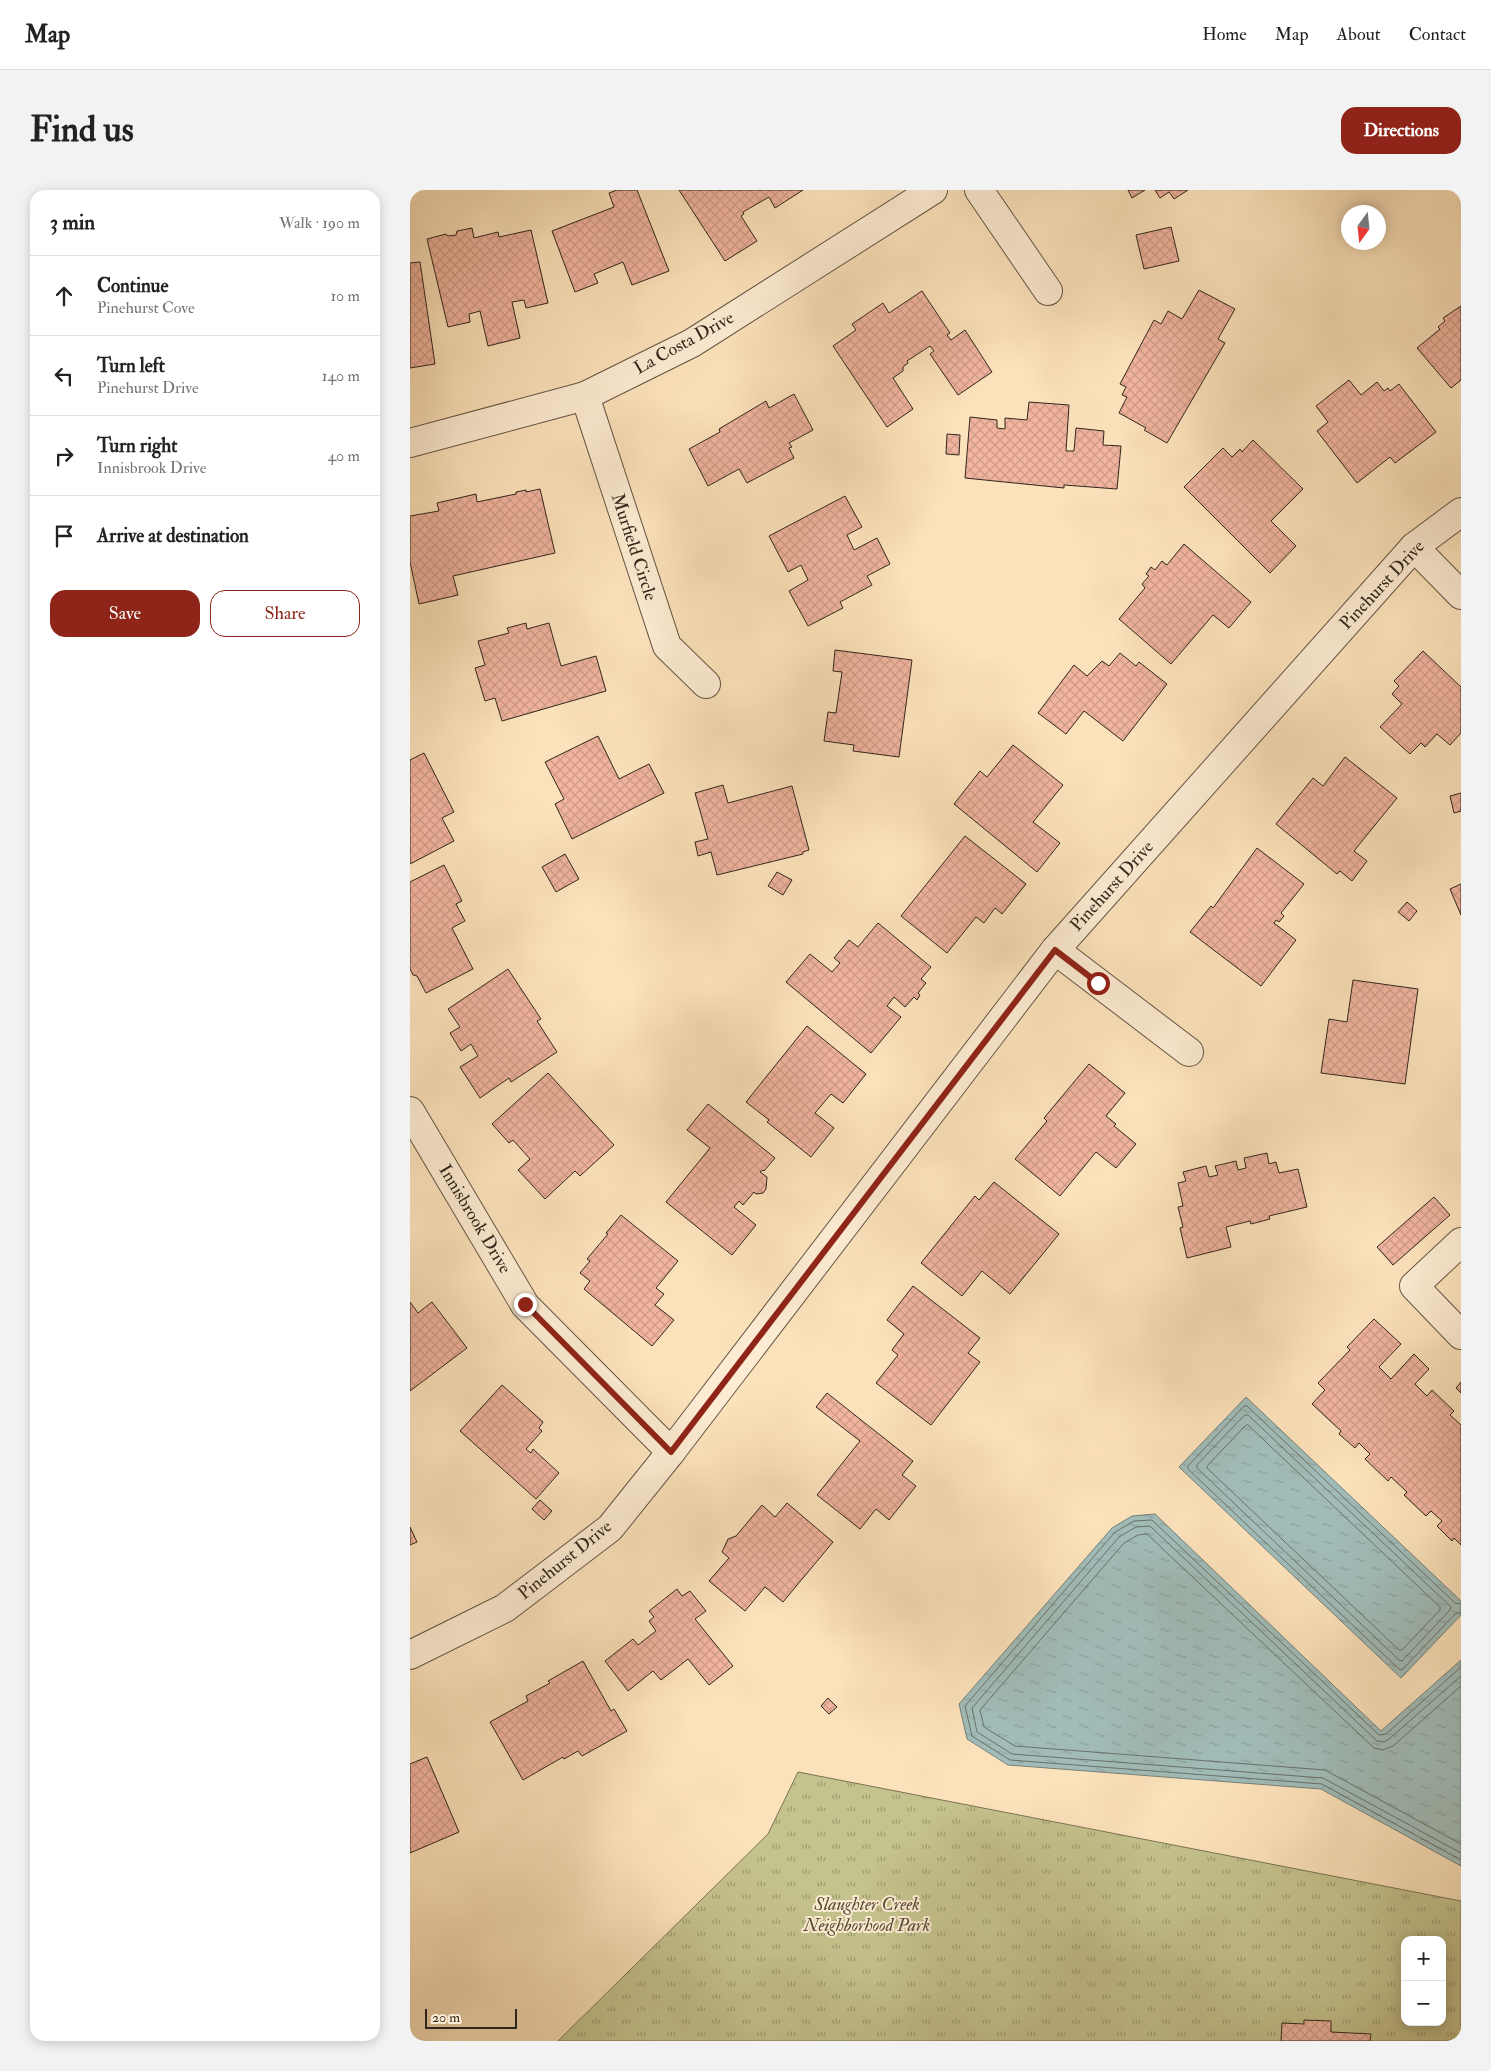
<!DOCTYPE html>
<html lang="en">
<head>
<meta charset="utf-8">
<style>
  :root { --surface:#fff; --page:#f2f2f2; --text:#222; --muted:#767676; --line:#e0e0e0; --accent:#8f2418 }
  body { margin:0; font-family:"IM FELL Double Pica",serif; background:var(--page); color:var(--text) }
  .controls { position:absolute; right:15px; bottom:15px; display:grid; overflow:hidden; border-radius:10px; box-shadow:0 2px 12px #0003 }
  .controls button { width:45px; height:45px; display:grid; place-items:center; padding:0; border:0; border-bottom:1px solid var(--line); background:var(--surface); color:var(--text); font:25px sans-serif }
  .compass { position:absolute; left:931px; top:15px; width:45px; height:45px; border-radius:50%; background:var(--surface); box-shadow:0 2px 12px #0003; rotate:195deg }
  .scale { position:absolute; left:15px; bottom:12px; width:92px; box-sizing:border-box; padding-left:5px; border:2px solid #31261c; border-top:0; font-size:14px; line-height:18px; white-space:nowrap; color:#31261c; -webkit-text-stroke:4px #fdecd3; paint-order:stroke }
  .stop { position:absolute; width:15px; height:15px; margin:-11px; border:4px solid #8f2418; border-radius:50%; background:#fff }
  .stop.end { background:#8f2418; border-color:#fff; box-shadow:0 1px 5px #0008 }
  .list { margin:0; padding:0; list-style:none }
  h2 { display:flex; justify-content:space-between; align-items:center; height:65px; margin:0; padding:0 20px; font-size:21px }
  h2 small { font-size:16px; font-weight:400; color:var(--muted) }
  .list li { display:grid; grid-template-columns:32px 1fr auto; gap:15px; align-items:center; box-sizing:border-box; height:80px; padding:0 20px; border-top:1px solid var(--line) }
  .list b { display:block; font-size:19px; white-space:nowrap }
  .list p { margin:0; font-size:16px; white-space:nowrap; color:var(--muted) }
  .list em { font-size:16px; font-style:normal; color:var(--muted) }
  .actions { display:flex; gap:10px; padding:15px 20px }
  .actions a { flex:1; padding:11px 0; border:1px solid var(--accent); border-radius:15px; text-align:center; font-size:18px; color:var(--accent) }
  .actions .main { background:var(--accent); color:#fff }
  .icon { flex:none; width:28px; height:28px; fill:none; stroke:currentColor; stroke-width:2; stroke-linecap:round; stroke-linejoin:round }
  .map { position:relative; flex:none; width:1051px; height:1851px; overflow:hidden; border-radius:15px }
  header { display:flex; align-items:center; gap:30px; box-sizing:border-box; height:70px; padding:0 25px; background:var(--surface); border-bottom:1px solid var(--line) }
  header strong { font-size:24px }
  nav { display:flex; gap:28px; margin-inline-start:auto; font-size:18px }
  .intro { display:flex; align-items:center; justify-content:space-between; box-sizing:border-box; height:120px; padding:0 30px }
  h1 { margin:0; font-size:35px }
  .button { padding:12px 22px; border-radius:15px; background:var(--accent); color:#fff; font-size:18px; font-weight:700 }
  main { display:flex; gap:30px; padding:0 30px }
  aside { flex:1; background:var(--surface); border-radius:15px; box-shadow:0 2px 12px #0003 }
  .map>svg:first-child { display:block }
  .park { fill:url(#park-tufts); stroke:#7a7454; fill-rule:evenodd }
  .water { fill:url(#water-ripples); stroke:#74807a }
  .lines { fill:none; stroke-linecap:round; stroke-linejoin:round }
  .shore { stroke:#69716a; stroke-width:1 }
  .building { fill:url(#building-cross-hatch); stroke:#31261c }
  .minor-casing { stroke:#645544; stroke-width:30 }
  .minor { stroke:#fdecd3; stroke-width:28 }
  .route { stroke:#8f2418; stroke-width:6 }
  .labels { text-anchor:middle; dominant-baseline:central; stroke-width:4; stroke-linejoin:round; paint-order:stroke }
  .street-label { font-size:18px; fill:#31261c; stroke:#fdecd3 }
  .park-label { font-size:18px; font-style:italic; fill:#564d38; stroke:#fdecd3 }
</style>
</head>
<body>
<header>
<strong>Map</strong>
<nav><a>Home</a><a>Map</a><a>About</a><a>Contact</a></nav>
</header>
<div class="intro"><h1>Find us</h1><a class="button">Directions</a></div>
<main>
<aside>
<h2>3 min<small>Walk · 190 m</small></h2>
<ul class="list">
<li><svg class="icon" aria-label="ahead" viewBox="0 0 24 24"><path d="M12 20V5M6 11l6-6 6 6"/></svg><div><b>Continue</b><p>Pinehurst Cove</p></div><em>10 m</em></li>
<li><svg class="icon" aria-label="left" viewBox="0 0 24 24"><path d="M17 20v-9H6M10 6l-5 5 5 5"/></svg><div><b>Turn left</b><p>Pinehurst Drive</p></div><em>140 m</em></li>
<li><svg class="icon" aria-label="right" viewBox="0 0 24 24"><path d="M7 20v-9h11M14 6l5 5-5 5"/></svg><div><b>Turn right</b><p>Innisbrook Drive</p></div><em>40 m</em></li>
<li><svg class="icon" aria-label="arrive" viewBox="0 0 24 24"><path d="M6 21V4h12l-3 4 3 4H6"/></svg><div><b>Arrive at destination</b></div></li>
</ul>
<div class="actions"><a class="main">Save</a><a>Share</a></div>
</aside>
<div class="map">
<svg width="1051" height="1851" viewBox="0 0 1051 1851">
  <defs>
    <pattern id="park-tufts" width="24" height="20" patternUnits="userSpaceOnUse" patternTransform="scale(1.25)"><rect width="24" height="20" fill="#c4c28d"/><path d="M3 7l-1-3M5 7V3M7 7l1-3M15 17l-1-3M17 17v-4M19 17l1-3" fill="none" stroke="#a09d72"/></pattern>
    <pattern id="water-ripples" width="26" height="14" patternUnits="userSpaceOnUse" patternTransform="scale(1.25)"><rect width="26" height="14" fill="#a1bcb8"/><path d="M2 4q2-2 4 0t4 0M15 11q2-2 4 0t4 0" fill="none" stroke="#8ba19e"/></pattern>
    <pattern id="building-cross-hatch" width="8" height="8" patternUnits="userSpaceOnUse" patternTransform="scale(1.25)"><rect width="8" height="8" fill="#f1b49e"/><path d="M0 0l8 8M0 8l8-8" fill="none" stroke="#cf9b88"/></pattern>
  </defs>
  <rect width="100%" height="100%" fill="#fce2bb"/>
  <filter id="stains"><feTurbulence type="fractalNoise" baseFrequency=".004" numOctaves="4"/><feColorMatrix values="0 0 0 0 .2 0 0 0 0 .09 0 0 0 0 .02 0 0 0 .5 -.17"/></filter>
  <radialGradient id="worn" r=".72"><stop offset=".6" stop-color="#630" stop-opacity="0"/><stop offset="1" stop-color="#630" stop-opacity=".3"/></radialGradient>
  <path class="park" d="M388,1582L1051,1711V1851H148L358,1644ZM995,1750H1032V1832H995Z"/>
  <g class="water">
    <path d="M836,1207L1051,1411V1425L991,1488L769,1277Z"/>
    <path d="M745,1324L971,1541L1051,1470V1676L911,1599L598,1575L557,1549L549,1514L702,1338L722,1326Z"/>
  </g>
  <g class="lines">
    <g class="shore">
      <path d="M835,1225H838L1041,1417L1040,1420L992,1471L989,1470L787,1278V1275Z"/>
      <path d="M838,1235L1030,1417V1420L992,1460H989L797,1278L798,1275L835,1236Z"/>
      <path d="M1051,1414L1045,1413L837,1216H834L778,1276V1279L990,1480L993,1479L1045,1424L1051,1422"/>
      <path d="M1051,1477L976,1544L969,1545L742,1330L724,1331L705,1342L555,1516L562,1546L600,1570L912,1594L1051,1670"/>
      <path d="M1051,1486L979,1549L974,1552L967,1551L740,1336L726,1337L709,1347L562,1518L567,1542L602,1564L913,1588L1051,1663"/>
      <path d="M1051,1496L983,1556L973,1560L964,1558L737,1344L728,1345L714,1353L570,1520L574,1537L605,1556L915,1580L1051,1654"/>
    </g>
  </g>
  <g class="building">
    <path d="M207,0H227L259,81L222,95L213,72L184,84L188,93L165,102L142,41L204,17L199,3Z"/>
    <path d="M269,0H393L365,18L359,7L333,22L334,24L331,26L347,51L315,71Z"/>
    <path d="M718,0H735L722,8Z"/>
    <path d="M745,0H778L764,9L759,2L750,8Z"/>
    <path d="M761,37L769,71L734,79L726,45Z"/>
    <path d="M62,38L64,48L88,42L89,47L121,40L138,113L116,118L114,110L102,112L110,148L78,156L70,121L59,124L60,132L38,137L17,49L36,44L38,46L46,45L47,41Z"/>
    <path d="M10,72L25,174L0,178V73Z"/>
    <path d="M789,100L825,119L808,149L815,153L757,253L734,240L736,238L709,223L717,207L712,205L716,197L710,194L744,130L751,134L758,121L772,129Z"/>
    <path d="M512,101L540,143L537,145L541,150L555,140L582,182L548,205L520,164L524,161L520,156L497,171L498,173L493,177V181L483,188L503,219L477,237L423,156L446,140L442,134L473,113L479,123Z"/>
    <path d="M1051,116V190L1041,198L1007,158L1030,139L1028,137L1035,131L1033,128Z"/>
    <path d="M939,190L951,205L967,192L974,201L978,198L980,201L989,194L1026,242L985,273L980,267L947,293L907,241L918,232L906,216Z"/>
    <path d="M384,204L403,240L379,253L382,257L379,258L384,268L337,293L329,279L298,296L279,259L310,242L309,239L356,211L359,218Z"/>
    <path d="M619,212L659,215L656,261H664L666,238L694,241L693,255L711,256L707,299L654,295V298L555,288L560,227L587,230V238L595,239V228L617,230Z"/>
    <path d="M537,244L550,245L549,265L536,264Z"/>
    <path d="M843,250L893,299L861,331L886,356L860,383L774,297L813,258L822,267L830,259L832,262Z"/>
    <path d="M130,299L145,363L43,386L48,405L9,414L0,372V326L29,321L27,313L66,304L67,312L106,304V302L116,300V302Z"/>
    <path d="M435,306L452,337L437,345L444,360L467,348L480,374L457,386L462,395L430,412L433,418L398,436L379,401L398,390L391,375L378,382L359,346Z"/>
    <path d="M774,354L841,412L819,438L803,425L761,474L709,429L735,398L732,394L739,386L736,384L741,377L745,380L752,371L757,375Z"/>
    <path d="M116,433L117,439L139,433L151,476L186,466L196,501L92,531L85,508L75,511L65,478L75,475L68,451L99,443L97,438Z"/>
    <path d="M425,460L502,470L489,567L443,561L444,555L414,551L418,522L426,523L432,482L423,481Z"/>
    <path d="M1013,461L1051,497V543L1040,555L1027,544L1015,557L1011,553L1000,564L970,537L992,514L982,504L989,496L984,491Z"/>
    <path d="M710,463L726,476L729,472L757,494L713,551L674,521L656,544L628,523L664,475L677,486L692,471L699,476Z"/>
    <path d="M188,546L209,589L239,574L254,603L162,649L145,614L154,609L135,572Z"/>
    <path d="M603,555L653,595L623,632L650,653L627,682L544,614L570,581L577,587Z"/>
    <path d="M14,563L44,622L32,628L44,651L0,674V570Z"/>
    <path d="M935,567L987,608L944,661L957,671L942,691L930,681L927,684L866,634L903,588L913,596Z"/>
    <path d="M313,595L318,613L382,596L399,660L393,662V664L307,685L301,662L288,666L285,652L298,649L285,603Z"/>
    <path d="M1051,603V621L1044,623L1040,606Z"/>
    <path d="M555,646L616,694L592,724L585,718L574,733L566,727L537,763L491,726Z"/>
    <path d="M847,658L894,694L871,723L874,726L869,732L866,730L864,733L886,750L851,796L780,742L801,716L803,718Z"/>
    <path d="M155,664L169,689L146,702L132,677Z"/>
    <path d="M34,675L52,711L46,714L55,731L42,738L63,779L16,803L7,786L3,785L0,779V692Z"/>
    <path d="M367,682L382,690L373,705L358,696Z"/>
    <path d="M1051,694V725L1040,699Z"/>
    <path d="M997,712L1007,721L999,731L988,722Z"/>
    <path d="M468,733L521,777L511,789L516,793L508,803L510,805L507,810L504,807L495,817L484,807L477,816L491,827L461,863L376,792L400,764L422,782L430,773L424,768L439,750L448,757Z"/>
    <path d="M98,779L131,829L127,831L147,862L101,892L99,888L70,908L50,877L68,866L61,854L51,861L40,843L50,837L38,819Z"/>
    <path d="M943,790L1008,799L995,894L911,883L919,829L937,832Z"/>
    <path d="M397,836L456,884L433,913L421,904L405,923L424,938L401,967L357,932L359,930L336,912Z"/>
    <path d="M679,874L715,903L696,926L706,934L704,936L726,954L706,978L686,962L650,1006L605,969L637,931L634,928Z"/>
    <path d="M138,883L204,955L170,986L165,981L135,1009L108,980L120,969L103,950L99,953L82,934Z"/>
    <path d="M298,914L365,968L354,981L353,980L350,982L357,987L356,999L353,1003L346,1004L344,1002L333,1015L329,1011L324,1017L346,1035L322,1065L256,1012L300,958L277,940Z"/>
    <path d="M857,963L859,974L866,972L869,983L888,979L897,1017L859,1026L860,1029L841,1034L840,1031L816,1037L821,1057L777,1068L770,1038L773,1037L768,1017L773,1016L768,993L776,991L773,982L796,976L799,987L808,985L805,976L826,971L828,980L836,978L834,968Z"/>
    <path d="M584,992L649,1044L600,1104L572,1081L552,1106L511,1073L565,1006L569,1010Z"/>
    <path d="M1024,1007L1040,1025L983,1075L967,1057Z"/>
    <path d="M211,1025L268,1071L246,1098L254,1104L245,1115L264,1130L242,1156L174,1099L180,1091L170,1083L180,1071L177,1069L198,1044L196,1043Z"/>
    <path d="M503,1096L570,1148L558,1163L570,1172L521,1235L466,1193L488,1165L482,1160L494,1144L477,1130Z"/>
    <path d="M0,1112L8,1123L22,1112L57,1158L0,1201Z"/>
    <path d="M964,1129L991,1154L969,1177L981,1189L1004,1164L1019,1179L1005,1194L1017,1206L1022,1200L1044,1221L1040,1225L1051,1235V1355L1044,1348L1042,1351L1027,1336L1032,1331L1021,1321L1016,1326L994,1305L997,1302L981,1287L978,1291L955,1269L960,1264L949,1253L945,1258L929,1244L931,1241L902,1214L915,1200L908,1193L940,1160L937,1157Z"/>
    <path d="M1051,1192V1203L1046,1198Z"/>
    <path d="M92,1195L133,1232L129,1238L132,1241L116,1259L121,1263L123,1259L149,1283L126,1309L50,1241Z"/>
    <path d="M417,1203L503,1271L492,1285L506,1296L479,1330L466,1319L450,1339L407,1305L450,1251L406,1217Z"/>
    <path d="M130,1310L142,1321L134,1330L122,1319Z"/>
    <path d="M377,1313L423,1352L373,1412L355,1397L335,1421L299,1391L319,1368L312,1362L318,1349L326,1346L352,1315L365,1327Z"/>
    <path d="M0,1337L7,1352L0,1355Z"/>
    <path d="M267,1399L272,1406L280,1401L296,1421L285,1429L323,1476L299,1495L278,1469L251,1490L243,1481L218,1501L195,1471L223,1449L228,1455L246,1441L239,1431L244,1427L239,1421Z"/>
    <path d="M173,1471L201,1521L204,1519L217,1541L172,1566L168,1561L154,1569L153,1567L113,1590L80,1532L118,1511L116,1506L140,1493L138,1491Z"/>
    <path d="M418,1508L427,1517L419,1524L411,1516Z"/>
    <path d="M17,1567L49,1642L0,1663V1574Z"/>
    <path d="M894,1830L921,1831V1842L961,1844L960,1851H871L872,1833L894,1834Z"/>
  </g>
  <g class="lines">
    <defs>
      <g id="minor">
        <path d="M569,0L638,101"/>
        <path d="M175,206L257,456L296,494"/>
        <path d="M0,253L175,206L282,153L523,0"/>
        <path d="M1004,357L1051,405"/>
        <path d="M645,760L779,862"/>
        <path d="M0,921L115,1115L261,1262"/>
        <path d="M1051,1052L1004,1096L1051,1145"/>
        <path d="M0,1465L95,1418L200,1338L261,1262L645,760L1004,357L1051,322"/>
      </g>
    </defs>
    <use href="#minor" class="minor-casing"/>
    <use href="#minor" class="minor"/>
  </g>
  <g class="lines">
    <path class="route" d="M115,1114L261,1262L645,760L688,793"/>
  </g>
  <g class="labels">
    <g class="street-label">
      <text transform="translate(274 153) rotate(-29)">La Costa Drive</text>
      <text transform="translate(224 357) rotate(72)">Murfield Circle</text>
      <text transform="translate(972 395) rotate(-47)">Pinehurst Drive</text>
      <text transform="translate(702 696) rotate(-48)">Pinehurst Drive</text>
      <text transform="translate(65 1029) rotate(59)">Innisbrook Drive</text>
      <text transform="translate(155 1370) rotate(-39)">Pinehurst Drive</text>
    </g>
    <g class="park-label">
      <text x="457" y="1714">Slaughter Creek<tspan x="457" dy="21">Neighborhood Park</tspan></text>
    </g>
  </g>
  <rect width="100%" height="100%" filter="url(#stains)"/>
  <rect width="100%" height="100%" fill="url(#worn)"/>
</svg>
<div class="controls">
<button>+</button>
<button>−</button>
</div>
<svg class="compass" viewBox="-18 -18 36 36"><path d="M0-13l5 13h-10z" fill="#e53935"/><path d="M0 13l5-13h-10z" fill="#767676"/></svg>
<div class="scale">20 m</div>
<div class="stop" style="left:688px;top:793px"></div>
<div class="stop end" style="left:115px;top:1114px"></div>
</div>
</main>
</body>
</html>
